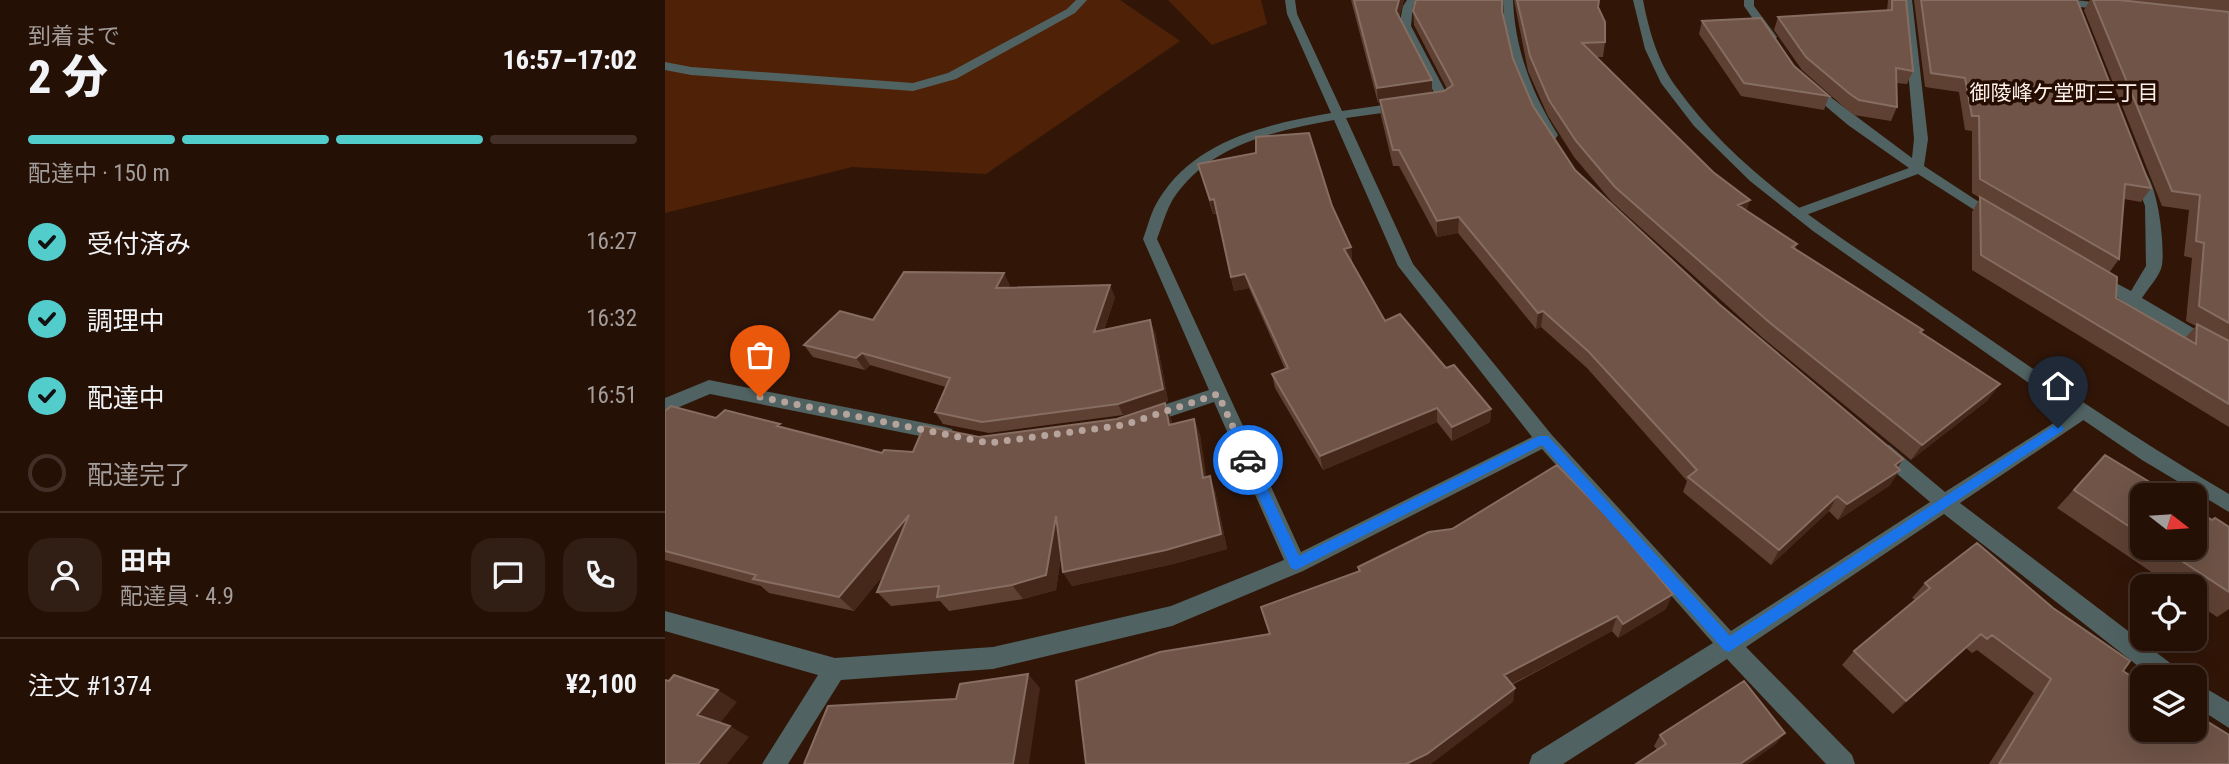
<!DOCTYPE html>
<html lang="ja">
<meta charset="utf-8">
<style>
body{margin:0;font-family:"Roboto Condensed","Noto Sans JP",sans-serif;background:#311e14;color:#f1f3f6;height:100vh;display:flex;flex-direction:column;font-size:26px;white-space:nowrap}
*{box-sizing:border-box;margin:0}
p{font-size:23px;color:#a39d9b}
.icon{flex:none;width:38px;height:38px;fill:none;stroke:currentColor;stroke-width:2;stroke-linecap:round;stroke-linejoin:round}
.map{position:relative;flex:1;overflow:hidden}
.panel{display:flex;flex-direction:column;background:#251006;width:665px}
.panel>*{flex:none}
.needle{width:46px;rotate:107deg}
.buttons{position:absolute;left:1465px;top:483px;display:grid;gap:14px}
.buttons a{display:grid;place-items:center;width:77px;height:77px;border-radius:14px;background:#251006;box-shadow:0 7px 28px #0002,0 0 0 2px #423028;font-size:35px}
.pin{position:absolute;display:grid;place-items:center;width:60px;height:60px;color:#fff;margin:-72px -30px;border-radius:50% 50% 50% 0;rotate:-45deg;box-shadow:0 0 7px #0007}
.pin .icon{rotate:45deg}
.courier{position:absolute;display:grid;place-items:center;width:70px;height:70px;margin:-35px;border:5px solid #1a73e8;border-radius:50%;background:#fff;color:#222;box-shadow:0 2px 9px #0007}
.overview em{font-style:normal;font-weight:800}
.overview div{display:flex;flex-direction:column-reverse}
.overview{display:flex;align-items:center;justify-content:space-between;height:119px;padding:0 28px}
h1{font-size:46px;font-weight:800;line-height:52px}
.bar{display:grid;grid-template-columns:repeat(4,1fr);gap:10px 7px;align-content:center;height:84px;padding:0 28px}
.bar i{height:9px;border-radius:5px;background:#423028}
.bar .selected{background:#52cdcc}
.bar p{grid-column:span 4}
.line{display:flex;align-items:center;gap:18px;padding:0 28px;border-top:2px solid #423028}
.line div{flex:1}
.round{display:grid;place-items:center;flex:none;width:74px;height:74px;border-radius:21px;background:#311e14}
ol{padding:0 28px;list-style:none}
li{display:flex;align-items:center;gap:21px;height:77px}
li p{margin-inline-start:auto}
li .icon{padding:7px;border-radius:50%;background:#52cdcc;color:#111;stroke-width:4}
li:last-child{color:#a39d9b}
li i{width:38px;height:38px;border:4px solid #423028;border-radius:50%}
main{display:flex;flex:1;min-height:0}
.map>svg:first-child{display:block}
</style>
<main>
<section class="panel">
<div class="overview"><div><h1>2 分</h1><p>到着まで</p></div><em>16:57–17:02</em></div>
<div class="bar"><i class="selected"></i><i class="selected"></i><i class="selected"></i><i></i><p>配達中 · 150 m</p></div>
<ol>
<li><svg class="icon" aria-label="check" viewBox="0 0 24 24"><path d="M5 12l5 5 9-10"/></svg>受付済み<p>16:27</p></li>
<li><svg class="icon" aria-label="check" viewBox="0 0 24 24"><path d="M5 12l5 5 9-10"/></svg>調理中<p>16:32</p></li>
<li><svg class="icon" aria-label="check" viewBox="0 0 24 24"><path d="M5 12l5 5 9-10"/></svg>配達中<p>16:51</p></li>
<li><i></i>配達完了</li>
</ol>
<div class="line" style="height:126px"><a class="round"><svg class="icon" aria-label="person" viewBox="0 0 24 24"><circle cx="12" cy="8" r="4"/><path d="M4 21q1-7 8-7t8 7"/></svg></a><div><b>田中</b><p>配達員 · 4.9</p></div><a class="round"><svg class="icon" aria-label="chat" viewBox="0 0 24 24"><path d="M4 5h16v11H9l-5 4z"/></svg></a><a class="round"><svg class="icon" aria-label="phone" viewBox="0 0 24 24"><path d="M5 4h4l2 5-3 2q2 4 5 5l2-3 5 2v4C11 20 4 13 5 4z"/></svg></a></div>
<div class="line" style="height:91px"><div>注文 #1374</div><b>¥2,100</b></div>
</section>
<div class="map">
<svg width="1564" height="764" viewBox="0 0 1564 764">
<rect width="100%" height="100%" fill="#311608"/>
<path fill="#4f2207" d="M0 0H455L515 41 321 174 187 167 0 213Z
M503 0H596L602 24 547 45Z"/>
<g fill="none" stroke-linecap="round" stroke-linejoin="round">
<path fill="#506362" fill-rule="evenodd" d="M411 0H422L410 13 291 79 248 91 26 75 0 70V62L26 67 248 83 283 73 402 9Z
M620 0H630L632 14 677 111 739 102 745 106 739 110 681 118 748 264 886 434 1066 631 1265 502 1210 455 1208 450 1210 445H1224L1280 492 1417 405 1423 407 1426 412 1423 417 1295 503 1513 669 1516 677H1487L1279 514 1081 647 1187 755 1190 764H1161L1062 659 898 764H864L867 755 1048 643 877 449 638 571 507 626 328 669 176 680 123 764H97L153 675 0 631V611L170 658 328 647 506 606 619 560 549 402 480 425 474 423 471 418 474 413 544 390 478 239C483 226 486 211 494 199 530 140 602 124 666 113L622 14ZM669 120 733 266 867 437 636 552 492 239C497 226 501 211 508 199 544 145 609 131 669 120Z
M742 0H752L748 6 746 26 785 100 783 103 767 106 761 102 772 98 734 26 738 6Z
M838 0H848C850 50 867 93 893 135L891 138H881C854 96 839 50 838 0Z
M1079 0H1089V6L1112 37 1110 39H1102L1079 6Z
M1237 0H1247L1263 139 1259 166 1337 217 1335 220H1325L1253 174 1138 216H1128V210L1244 168 1183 125 1138 87 1148 84 1247 158 1249 139Z
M1410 0 1445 4 1450 7 1445 10 1415 7 1419 19 1414 22 1409 19 1403 3Z
M1474 168C1493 174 1500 247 1497 265 1495 276 1483 288 1477 298L1564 349V363L1462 304 1424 278 1432 273 1466 291 1481 266 1480 206 1467 172Z
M44 380 280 427 287 429 289 434 287 439 280 441 45 394 0 413V398Z
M1530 682 1564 702V728L1530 706Z"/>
<path fill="#506362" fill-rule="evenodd" d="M968 0H978C984 31 993 63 1012 88 1075 176 1171 234 1259 294 1359 363 1459 432 1564 494V512L1477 460 1361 381 1148 231 1085 181 1029 126 996 83 980 49Z"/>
</g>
<path fill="#5e4133" d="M686 0H739L734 17 767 93 779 91 782 89 749 25 748 11H837L848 59 868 106 910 170 1054 304 1238 459 1233 468 1225 485 1173 520 1164 511 1106 565 1018 492 1022 481 922 368 876 327 871 329 793 233 772 237 734 166H728L716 116 715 103H713Z
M849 0H934L933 7 940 42 938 57H931L1081 211 1132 244 1130 250 1256 333 1323 400 1246 460 1098 338 947 202 909 157 883 116 863 71Z
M1223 0H1241L1248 71 1242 84 1231 83 1232 107 1226 121 1189 115 1180 108 1137 70 1109 30 1113 17 1222 11Z
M1249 0H1412L1486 188 1476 202 1459 199 1454 259 1444 273 1451 298 1520 338 1531 326 1521 321 1527 258 1519 256 1524 210 1497 206 1419 10 1425 0H1564V427L1307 270V212L1315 198 1307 193V131L1300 130 1294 92 1260 87Z
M1037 21 1129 66 1164 96 1159 110 1076 96 1034 34Z
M533 164 667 206 686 247 687 261 686 262 720 321 781 368 826 409 825 422 787 441 772 422 658 470 610 388 607 374 620 369 584 288 569 291 552 214H548Z
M345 285 343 288 450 297 439 330 490 332 503 401 458 415 324 433 278 424 270 412 281 387 205 365 200 370 148 357 139 345 208 320Z
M0 411 119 428 217 453 248 452 314 437 506 419 507 424 529 419 535 435 541 477 550 491 562 549 508 564 407 586 398 572 396 556 391 590 358 599 284 611 275 601 226 606 212 592 219 574 189 611 104 593 96 586 0 560Z
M1440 455 1477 495V548H1530L1547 520 1564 527V609L1552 617 1530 602V586H1507L1392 508Z
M693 567 1001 609 953 638 947 631 847 685 848 702 605 634 694 572Z
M1260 583 1458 671 1564 764H1324L1369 693 1312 650 1307 653 1301 648 1228 714 1177 665 1189 651 1250 600 1247 598Z
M995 735 1111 744 992 750 989 746Z"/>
<path fill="#452819" d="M734 0H739L731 25V11Z
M767 80V95L713 103 712 88Z
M549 199 552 213 548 214 545 200Z
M1085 200 1080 216 1073 205Z
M794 217 793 233 772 237V221Z
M686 247 687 261 681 263 679 249Z
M339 273 345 285 337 300 331 288Z
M580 274 584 288 569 291 566 277Z
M445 285 450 297 434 344 429 332Z
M878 311 876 327 871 329 873 313Z
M485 320 490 332 503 401 458 415 453 404Z
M197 353 205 365 200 370 191 358Z
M1335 384 1323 400 1246 460 1257 445Z
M500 403 506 419 510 441 504 425Z
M772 408V422L658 470 655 456Z
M826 409 825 422 787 441V427Z
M529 419 535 435 544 493 538 478Z
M1238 459 1228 474 1235 470 1225 485 1173 520 1182 504Z
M545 476 550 491 562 549 508 564 407 586 398 572Z
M1172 496 1164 511 1106 565 1114 550Z
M244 515 256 530 189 611 174 597Z
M391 516 400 531 391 590 358 599 347 585Z
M1008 594 1001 609 953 638 958 624Z
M952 616 947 631 837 689 839 675Z
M1316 634 1301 648 1228 714 1241 701Z
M363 674 375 688 364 764H348Z
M850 688 848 702 766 764H741Z
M53 690 72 702 52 727 32 715Z
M65 726 84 737 62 764H33Z
M1120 733 1111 744 1083 764H1075Z"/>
<path fill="#6f5447" stroke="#856d61" stroke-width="2" d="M689 0H734L731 11 767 80 712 88Z
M751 0H837V11L848 59 868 106 910 170 1054 304 1238 459 1230 465 1235 470 1182 504 1172 496 1114 550 1023 477 1032 470 924 352 878 311 873 313 794 217 772 221 734 150H728L715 100 779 91 788 85 748 11Z
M852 0H934L933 7 940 22V42L917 43 1048 172 1085 200 1073 205 1132 244 1127 247 1258 330 1255 332 1335 384 1257 445 1104 322 950 187 911 141 884 100 865 56Z
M1227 0H1241L1248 71 1231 68 1232 107 1194 100 1185 94 1141 57 1113 17 1227 10Z
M1256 0H1412L1486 188 1460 184 1454 259 1315 179 1314 116H1307L1300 78 1266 73Z
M1428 0H1454L1564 12V323L1534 306 1539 243 1531 241 1535 195 1507 191Z
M1096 18 1129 66 1164 96 1079 83 1037 21Z
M644 133 667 206 686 247 679 249 720 321 735 314 781 368 789 365 826 409 787 427 772 408 655 456 607 374 623 368 580 274 566 277 549 199 545 200 533 164 591 153V137Z
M1315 197 1452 277 1451 298 1531 344 1532 324 1564 341V404L1316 255Z
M239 272 339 273 331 288 445 285 429 332 485 320 498 389 453 404 317 422 270 412 285 378 197 353 191 358 139 345 175 311 208 320Z
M500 403 504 425 529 419 538 478 545 476 556 534 501 550 398 572 391 516 381 575 347 585 272 597 274 586 212 592 244 515 174 597 88 579 91 575 0 551V411L6 406 51 418 60 410 115 424 112 426 217 453 219 450 248 452 259 426 314 437 452 419Z
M1440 455 1506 495H1477V535L1409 490Z
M892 465 946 520 1008 594 958 624 952 616 839 675 850 688 762 754 741 764H421L411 681 495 652 605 634 596 607 695 571 693 567 764 532 787 529Z
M1530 509 1547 520 1550 518 1564 527V592L1497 548H1530Z
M1312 543 1388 608 1465 661 1458 671 1477 683V730H1530V714L1564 735V764H1334L1386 679 1327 635 1322 639 1316 634 1241 701 1189 651 1265 588 1260 583Z
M363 674 348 764H139L163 706 291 699 295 684Z
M9 675 53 690 32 715 65 726 33 764H0V680L4 681Z
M1079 681 1120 733 1075 764H971L1001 744 995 735Z"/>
<path fill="#1a73e8" d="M1393 423 1399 428 1397 431 1064 652 1059 650 877 445 631 570 626 568 577 460 579 456H587L634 556 874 436H883L1065 636Z"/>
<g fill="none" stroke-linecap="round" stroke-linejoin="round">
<path stroke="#b6a49c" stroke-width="7" stroke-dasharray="0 12.6" d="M95 397 324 443 459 425 553 394 583 460"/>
</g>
<g text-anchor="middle" stroke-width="7" stroke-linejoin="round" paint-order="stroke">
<g font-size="21" fill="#fdf1ec" stroke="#260d02">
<text x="1399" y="100">御陵峰ケ堂町三丁目</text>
</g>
</g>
</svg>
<div class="buttons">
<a><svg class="needle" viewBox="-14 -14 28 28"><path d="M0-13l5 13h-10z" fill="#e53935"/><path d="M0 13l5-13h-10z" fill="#a39d9b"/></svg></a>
<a><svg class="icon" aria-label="locate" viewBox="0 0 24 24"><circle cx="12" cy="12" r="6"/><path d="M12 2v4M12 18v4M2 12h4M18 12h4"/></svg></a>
<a><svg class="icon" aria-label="layers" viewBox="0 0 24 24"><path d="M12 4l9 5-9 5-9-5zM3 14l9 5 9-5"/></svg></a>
</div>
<div class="pin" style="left:95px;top:397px;background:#ea580c"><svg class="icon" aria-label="bag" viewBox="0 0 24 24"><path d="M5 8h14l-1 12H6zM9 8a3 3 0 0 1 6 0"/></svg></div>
<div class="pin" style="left:1393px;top:428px;background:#1f2937"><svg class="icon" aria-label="home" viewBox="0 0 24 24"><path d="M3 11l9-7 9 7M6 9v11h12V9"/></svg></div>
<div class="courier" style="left:583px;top:460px"><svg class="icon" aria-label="car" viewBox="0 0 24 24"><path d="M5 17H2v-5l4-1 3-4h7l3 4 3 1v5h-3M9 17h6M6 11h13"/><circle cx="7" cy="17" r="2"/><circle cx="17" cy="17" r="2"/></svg></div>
</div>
</main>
